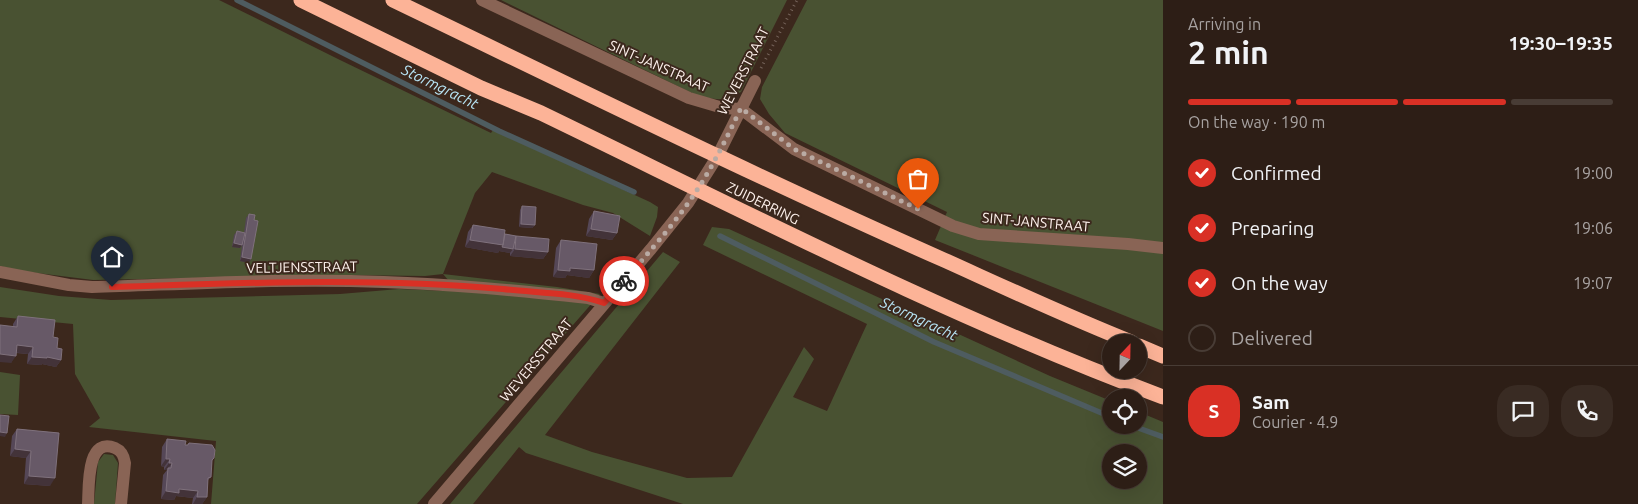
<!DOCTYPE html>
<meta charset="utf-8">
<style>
body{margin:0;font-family:Ubuntu,sans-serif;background:#392b23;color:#f1f3f6;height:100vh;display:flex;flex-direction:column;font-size:19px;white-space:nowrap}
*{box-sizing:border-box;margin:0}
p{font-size:16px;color:#a7a2a1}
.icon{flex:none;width:28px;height:28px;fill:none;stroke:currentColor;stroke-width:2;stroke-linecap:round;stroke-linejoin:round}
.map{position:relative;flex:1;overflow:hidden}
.panel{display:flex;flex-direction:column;background:#2d1e16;width:475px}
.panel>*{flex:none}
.needle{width:32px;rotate:22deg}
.fabs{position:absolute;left:1102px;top:334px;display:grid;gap:10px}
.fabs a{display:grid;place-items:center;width:45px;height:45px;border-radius:50%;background:#2d1e16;box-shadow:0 5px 20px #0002,0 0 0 1px #483c35;font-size:25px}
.pin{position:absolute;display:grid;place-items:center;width:42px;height:42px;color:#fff;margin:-51px -21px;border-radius:50% 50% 50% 0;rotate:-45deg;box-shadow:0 0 5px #0007}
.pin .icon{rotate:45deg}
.courier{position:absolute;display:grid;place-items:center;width:50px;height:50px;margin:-25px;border:4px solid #d93025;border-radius:50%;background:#fff;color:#222;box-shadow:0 1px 6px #0007}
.summary em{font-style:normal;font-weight:700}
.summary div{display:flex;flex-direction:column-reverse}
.summary{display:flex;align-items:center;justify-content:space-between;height:85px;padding:0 25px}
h1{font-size:32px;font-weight:700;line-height:38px}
.bar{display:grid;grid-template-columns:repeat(4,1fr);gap:8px 5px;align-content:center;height:60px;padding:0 25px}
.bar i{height:6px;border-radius:4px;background:#483c35}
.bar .on{background:#d93025}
.bar p{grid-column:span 4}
.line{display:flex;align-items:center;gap:12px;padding:0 25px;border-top:1px solid #483c35}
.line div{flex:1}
.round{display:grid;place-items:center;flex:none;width:52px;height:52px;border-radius:20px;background:#392b23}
ol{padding:0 25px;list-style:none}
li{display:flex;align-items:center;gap:15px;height:55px}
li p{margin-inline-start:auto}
li .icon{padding:5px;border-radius:50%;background:#d93025;color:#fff;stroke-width:4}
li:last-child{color:#a7a2a1}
li i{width:28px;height:28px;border:2px solid #483c35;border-radius:50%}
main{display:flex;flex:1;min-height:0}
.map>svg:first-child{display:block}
</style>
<main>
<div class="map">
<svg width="1163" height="504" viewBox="0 0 1163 504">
<rect width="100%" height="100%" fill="#3c281d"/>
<path fill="#495232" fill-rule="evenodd" d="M0 0H219L340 60 491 133 493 130 650 202 658 207 657 217 650 236 613 213 583 205 492 172 475 193 443 274 557 287 600 294 417 504H211L216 441 89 427 100 418 75 374 73 324 0 317V287L59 296 111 300 340 294 399 289 447 291 449 281 443 274 425 276 345 275 93 280 21 271 0 266Z
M501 0H787L741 92C723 102 716 100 696 95Z
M807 0H1163V331L935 240 947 212 785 133 769 114 760 99 762 87Z
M712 227 729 229 1050 376 1111 401V425H1139V412L1163 422V504H683L526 453 519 447 473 504H450L663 252 680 262 545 435 592 452 687 478 732 477 804 347 814 359 793 397 827 411 867 324 703 245ZM1111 452H1139V480H1111Z
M0 372 20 375 18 415 0 414Z
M104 454 113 455 118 463 115 504H94L98 462Z"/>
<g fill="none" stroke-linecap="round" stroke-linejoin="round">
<path stroke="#4e5c60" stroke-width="5.5" d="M237 0 499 131 634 192
M720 236 934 342 1111 417
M1130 425 1163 437"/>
<path stroke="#77655c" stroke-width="3" stroke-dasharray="1 4" stroke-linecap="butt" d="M761 68 797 0"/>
<path stroke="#896455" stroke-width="12" d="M482 0 689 98 723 108 741 109 794 149 953 226 979 234 1128 244 1163 248
M0 272 69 285 92 287C189 284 287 278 384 282 452 284 520 291 588 298L604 303
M88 504C89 488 86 436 115 448 122 451 124 456 125 463L121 504
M434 504 651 249 688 203 717 157 755 81"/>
<path stroke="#fcb397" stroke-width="15" d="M301 0 481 88 541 113C746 212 949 317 1163 397
M393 0C576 88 758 178 944 260 1006 288 1068 317 1131 342
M1139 346 1163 356"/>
</g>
<path fill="#554757" d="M522 206 535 225 532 228 519 227 520 210Z
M594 211 617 233 612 240 586 236 589 219Z
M249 214 251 259 249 263 240 261 242 245 240 248 232 247 234 235 237 231 244 233 246 218Z
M473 225 505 234 516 236 548 252 543 259 510 256V253L499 251 498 253 465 247 468 232Z
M561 240 594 270 589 278 567 275 565 278 553 277 556 248Z
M18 316 53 337 61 360 56 367 42 364 41 365 27 364 28 354 16 353 11 363 13 324Z
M17 429 59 433 50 486 24 484 26 458 10 456 12 436Z
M167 439 185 445H187L189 443 214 458 212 461 211 477 208 480 207 497 202 504H192L193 498 176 496 174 500 161 499 163 475 167 470H164V467L161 466 162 447Z"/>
<path fill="#433339" d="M521 224 535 225 532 228 519 227Z
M591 229 617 233 612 240 586 236Z
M470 240 503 245 513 249 510 253 499 251 498 253 465 247Z
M234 243 242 245 240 248 232 247Z
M515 249 548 252 543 259 510 256Z
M242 257 251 259 249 263 240 261Z
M570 268 594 270 589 278 567 275 565 278 553 277 558 270Z
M17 345 33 347 28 354 12 352Z
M0 354 16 356 11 363 0 362Z
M32 357H47L61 360 56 367 42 364 41 365 27 364Z
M0 432 7 433 5 437 0 436Z
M15 449 31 451 26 458 10 456Z
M166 459H170L164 467 161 466Z
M169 463H172L167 470H164Z
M29 476 55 478 50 486 24 484Z
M179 489 198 491 193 498 176 496 174 500 161 499 166 491Z
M197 497H207L202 504H193Z"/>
<path fill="#675967" stroke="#7f717c" d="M522 206 536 207 535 225 521 224Z
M594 211 620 216 617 233 591 229Z
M249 214 255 215 254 220 258 221 251 259 242 257Z
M473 225 505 230 503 245 470 240Z
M237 231 245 233 242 245 234 243Z
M505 234 516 236 513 249 502 247 503 245Z
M516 236 549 239 548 252 515 249Z
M561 240 597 244 594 270 570 268V271L558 270Z
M18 316 55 320 53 337 58 338 57 348 62 349 61 360 47 357V358L32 357 33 347 17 345 16 356 0 354V325L17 327Z
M0 415 9 416 7 433 0 432Z
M17 429 59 433 55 478 29 476 31 451 15 449Z
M167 439 186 441 185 445H188L189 443 212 445 215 450 214 458 212 460 211 477 208 478 207 497H197L198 491 179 489V493L166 491 168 468H171L172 463H169L170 459H166Z"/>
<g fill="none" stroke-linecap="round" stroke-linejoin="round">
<path stroke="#baaba4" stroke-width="5" stroke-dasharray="0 9" d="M624 281C650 251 677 221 699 187 715 162 728 135 741 108L794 149 918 209"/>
<path stroke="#d93025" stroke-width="6" d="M112 287C243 283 373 277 503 289 536 293 572 292 604 303L624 281"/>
</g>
<g text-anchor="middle" stroke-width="4" stroke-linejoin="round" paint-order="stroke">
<g font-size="14" fill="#fef2ed" stroke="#3c281d">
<text transform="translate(659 66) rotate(24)" y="5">SINT-JANSTRAAT</text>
<text transform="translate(743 71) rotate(-63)" y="5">WEVERSTRAAT</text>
<text transform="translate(763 203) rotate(26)" y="5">ZUIDERRING</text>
<text transform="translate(1036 222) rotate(5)" y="5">SINT-JANSTRAAT</text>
<text transform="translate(302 267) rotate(-1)" y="5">VELTJENSSTRAAT</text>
<text transform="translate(536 360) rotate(-50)" y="5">WEVERSSTRAAT</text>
</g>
<g font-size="15" font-style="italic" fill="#b8e6f7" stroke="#3c281d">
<text transform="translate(440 87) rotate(26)" y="5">Stormgracht</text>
<text transform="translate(919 319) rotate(25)" y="5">Stormgracht</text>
</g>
</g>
</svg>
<div class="fabs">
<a><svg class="needle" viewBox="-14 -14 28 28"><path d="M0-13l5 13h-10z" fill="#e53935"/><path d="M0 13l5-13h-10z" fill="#a7a2a1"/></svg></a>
<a><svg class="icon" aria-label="locate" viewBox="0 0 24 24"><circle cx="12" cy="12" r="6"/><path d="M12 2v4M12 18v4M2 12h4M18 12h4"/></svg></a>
<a><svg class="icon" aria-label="layers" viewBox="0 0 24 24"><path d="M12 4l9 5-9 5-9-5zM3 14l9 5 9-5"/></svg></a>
</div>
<div class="pin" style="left:918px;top:209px;background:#ea580c"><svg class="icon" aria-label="bag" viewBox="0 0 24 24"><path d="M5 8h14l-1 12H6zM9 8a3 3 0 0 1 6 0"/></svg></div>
<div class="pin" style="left:112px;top:287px;background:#1f2937"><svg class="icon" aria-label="home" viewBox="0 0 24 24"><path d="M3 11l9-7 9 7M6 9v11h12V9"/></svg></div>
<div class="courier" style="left:624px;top:281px"><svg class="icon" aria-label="bike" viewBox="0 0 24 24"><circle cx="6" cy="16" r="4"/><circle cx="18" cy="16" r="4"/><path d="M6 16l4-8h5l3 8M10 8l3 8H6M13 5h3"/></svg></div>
</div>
<section class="panel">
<div class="summary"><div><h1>2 min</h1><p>Arriving in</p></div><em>19:30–19:35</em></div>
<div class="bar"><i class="on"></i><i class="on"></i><i class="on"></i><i></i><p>On the way · 190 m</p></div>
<ol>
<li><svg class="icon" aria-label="check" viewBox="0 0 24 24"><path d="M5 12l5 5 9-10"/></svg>Confirmed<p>19:00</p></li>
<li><svg class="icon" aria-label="check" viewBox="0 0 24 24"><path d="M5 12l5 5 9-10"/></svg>Preparing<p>19:06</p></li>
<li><svg class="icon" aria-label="check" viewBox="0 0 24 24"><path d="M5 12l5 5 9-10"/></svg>On the way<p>19:07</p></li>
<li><i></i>Delivered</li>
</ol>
<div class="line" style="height:90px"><b class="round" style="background:#d93025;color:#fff">S</b><div><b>Sam</b><p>Courier · 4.9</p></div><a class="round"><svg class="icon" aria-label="chat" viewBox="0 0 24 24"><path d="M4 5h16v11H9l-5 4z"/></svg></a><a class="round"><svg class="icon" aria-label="phone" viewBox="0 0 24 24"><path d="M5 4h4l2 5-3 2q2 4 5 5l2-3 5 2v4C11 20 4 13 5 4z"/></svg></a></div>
</section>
</main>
